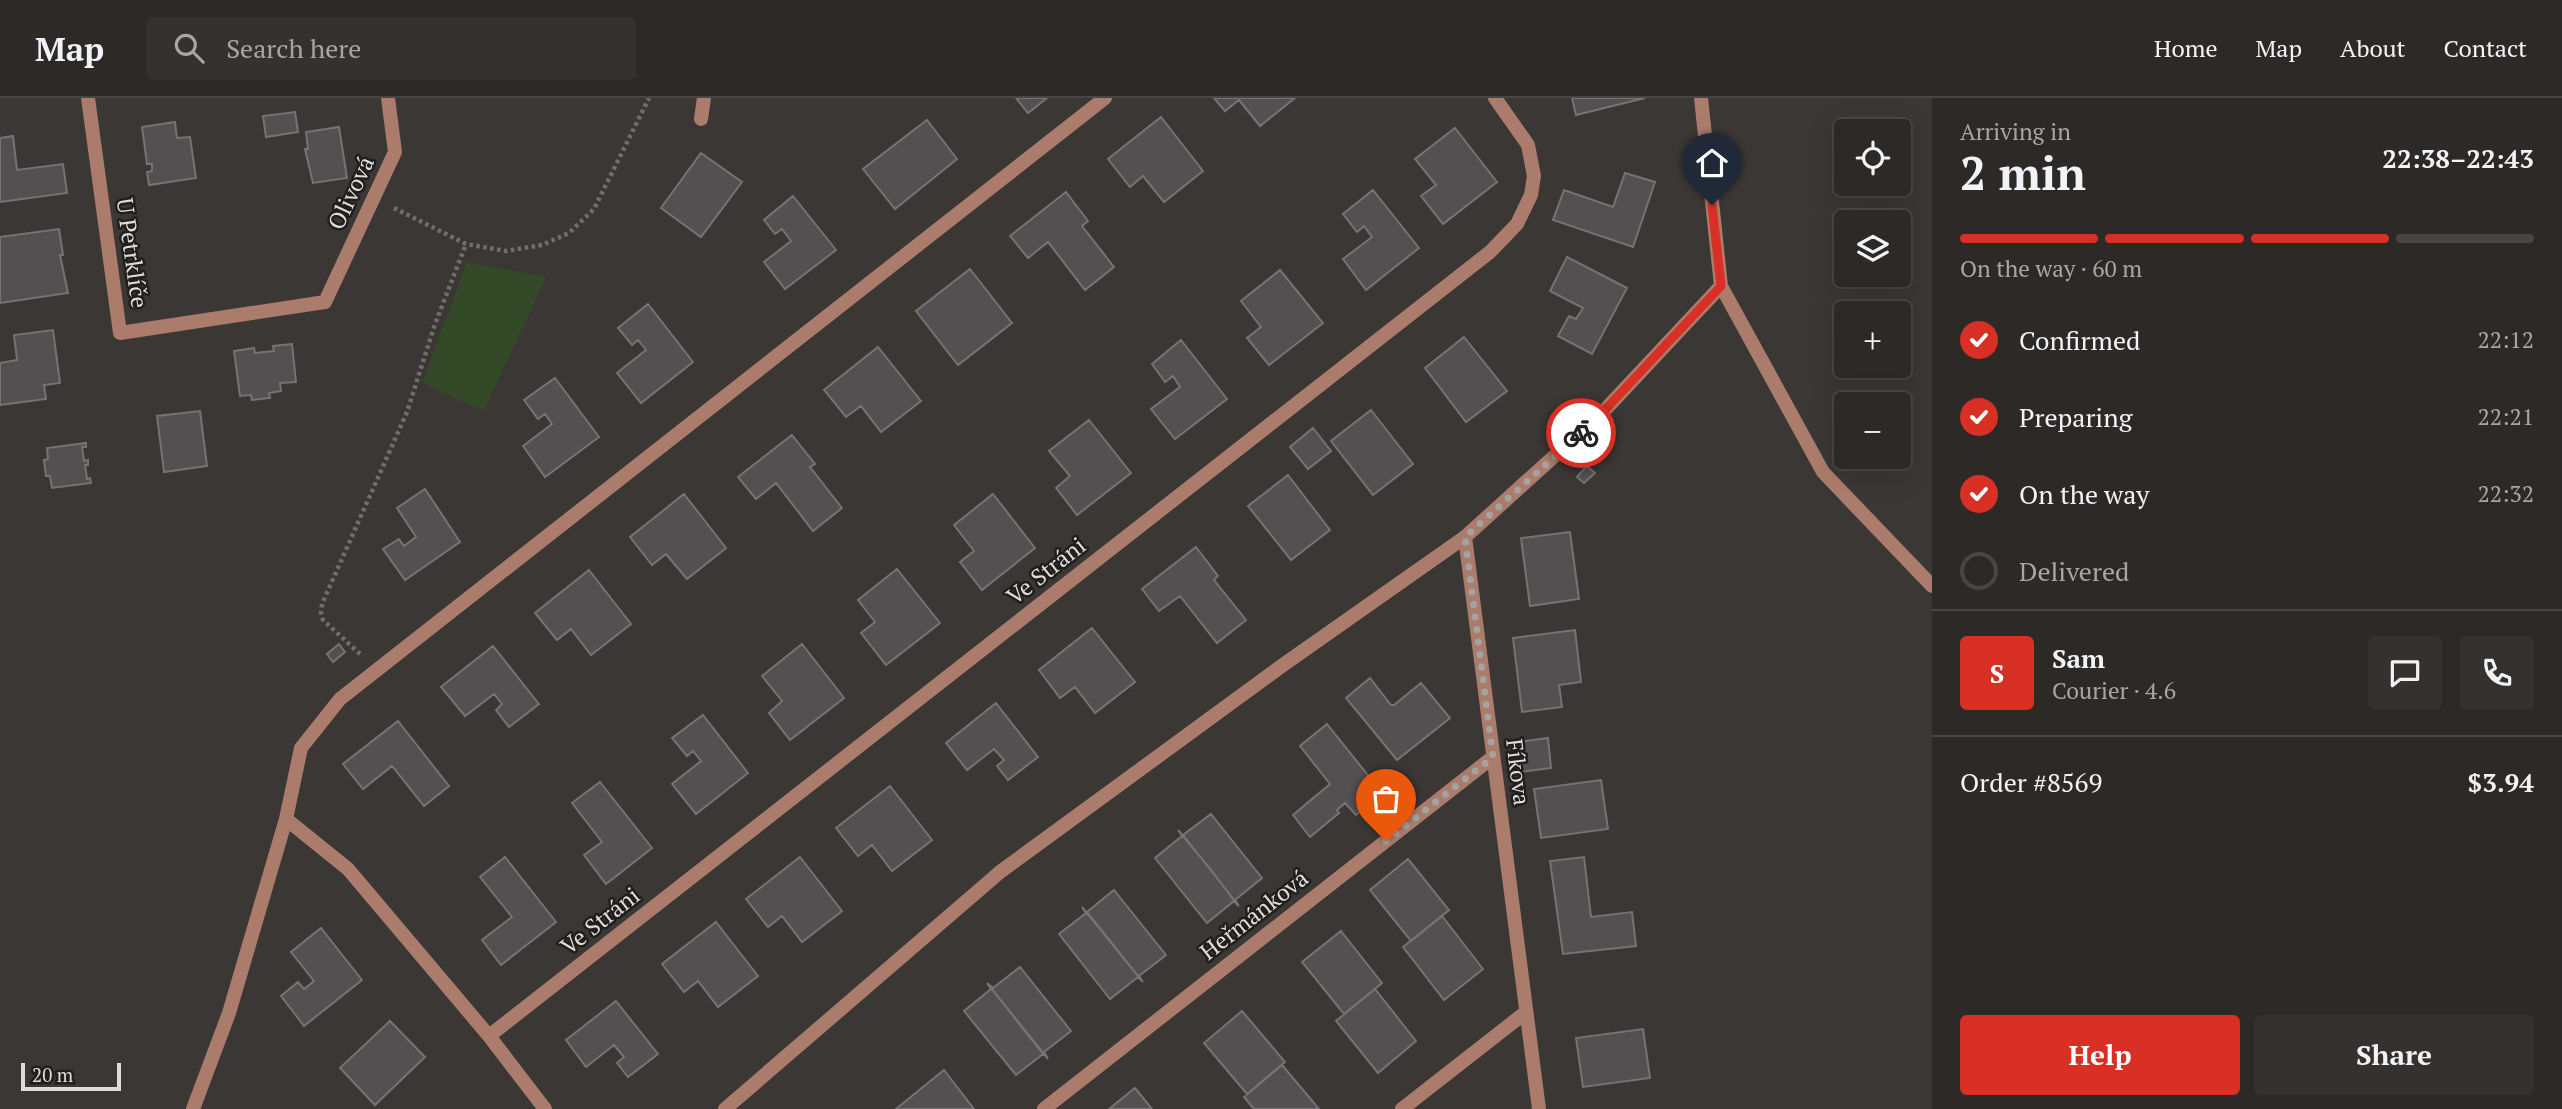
<!DOCTYPE html>
<meta charset="utf-8">
<style>
body{margin:0;font-family:"PT Serif",serif;background:#34312f;color:#f1f3f6;height:100vh;display:flex;flex-direction:column;font-size:26px;white-space:nowrap}
*{box-sizing:border-box;margin:0}
p{font-size:23px;color:#a6a6a7}
.icon{flex:none;width:38px;height:38px;fill:none;stroke:currentColor;stroke-width:2;stroke-linecap:round;stroke-linejoin:round}
.map{position:relative;flex:1;overflow:hidden}
.sheet{display:flex;flex-direction:column;background:#2c2927;width:630px}
.sheet>*{flex:none}
.controls{position:absolute;left:1834px;top:21px;display:grid;gap:14px}
.controls a{display:grid;place-items:center;width:77px;height:77px;border-radius:7px;background:#2c2927;box-shadow:0 7px 28px #0002,0 0 0 2px #484544;font-size:35px}
.scale{position:absolute;left:21px;bottom:18px;width:100px;box-sizing:border-box;padding-left:7px;border:4px solid #dfdddc;border-top:0;font-size:19px;line-height:24px;white-space:nowrap;color:#dfdddc;-webkit-text-stroke:5px #201f1d;paint-order:stroke}
.pin{position:absolute;display:grid;place-items:center;width:60px;height:60px;color:#fff;margin:-72px -30px;border-radius:50% 50% 50% 0;rotate:-45deg;box-shadow:0 0 7px #0007}
.pin .icon{rotate:45deg}
.courier{position:absolute;display:grid;place-items:center;width:70px;height:70px;margin:-35px;border:5px solid #d93025;border-radius:50%;background:#fff;color:#222;box-shadow:0 2px 9px #0007}
.headline em{font-style:normal;font-weight:700}
.headline div{display:flex;flex-direction:column-reverse}
.headline{display:flex;align-items:center;justify-content:space-between;height:119px;padding:0 28px}
h1{font-size:46px;font-weight:700;line-height:52px}
.bar{display:grid;grid-template-columns:repeat(4,1fr);gap:10px 7px;align-content:center;height:84px;padding:0 28px}
.bar i{height:9px;border-radius:5px;background:#484544}
.bar .on{background:#d93025}
.bar p{grid-column:span 4}
.line{display:flex;align-items:center;gap:18px;padding:0 28px;border-top:2px solid #484544}
.line div{flex:1}
.round{display:grid;place-items:center;flex:none;width:74px;height:74px;border-radius:7px;background:#34312f}
ol{padding:0 28px;list-style:none}
li{display:flex;align-items:center;gap:21px;height:77px}
li p{margin-inline-start:auto}
li .icon{padding:7px;border-radius:50%;background:#d93025;color:#fff;stroke-width:4}
li:last-child{color:#a6a6a7}
li i{width:38px;height:38px;border:4px solid #484544;border-radius:50%}
.primary-button{display:flex;gap:14px;margin-top:auto;padding:14px 28px}
.primary-button a{flex:1;height:80px;border-radius:7px;background:#d93025;color:#fff;font-size:28px;font-weight:700;line-height:80px;text-align:center}
.primary-button a+a{background:#34312f;color:#f1f3f6}
header{display:flex;align-items:center;gap:42px;box-sizing:border-box;height:98px;padding:0 35px;background:#2c2927;border-bottom:2px solid #484544}
header strong{font-size:33px}
nav{display:flex;gap:38px;margin-inline-start:auto;font-size:24px}
.search{width:490px;height:63px;background:#34312f;display:flex;align-items:center;gap:18px;box-sizing:border-box;padding:0 24px;border-radius:7px;color:#a6a6a7;font-size:26px}
main{display:flex;flex:1;min-height:0}
.map>svg:first-child{display:block}
</style>
<header>
<strong>Map</strong>
<div class="search"><svg class="icon" aria-label="search" viewBox="0 0 24 24"><circle cx="10" cy="10" r="6"/><path d="M15 15l6 6"/></svg>Search here</div>
<nav><a>Home</a><a>Map</a><a>About</a><a>Contact</a></nav>
</header>
<main>
<div class="map">
<svg width="1932" height="1011" viewBox="0 0 1932 1011">
<rect width="100%" height="100%" fill="#3a3734"/>
<path fill="#344927" d="M467 164 546 179 484 313 422 285Z"/>
<path fill="#544f50" stroke="#777274" stroke-width="2" d="M1016 0H1047L1028 15Z
M1214 0H1295L1260 28 1239 2 1225 13Z
M1572 0H1645L1576 17Z
M295 14 298 34 266 39 263 18Z
M1161 19 1203 73 1164 104 1143 78 1130 89 1108 61Z
M927 22 957 61 895 111 863 71Z
M175 24 177 40 190 39 196 80 149 87 147 74 152 73V66H147L142 29Z
M339 29 347 80 313 85 305 51H308L306 34Z
M1455 30 1497 84 1443 126 1421 98 1436 87 1415 61Z
M13 38 17 72 63 66 67 95 0 104V40Z
M701 55 742 84 701 139 661 110Z
M1625 75 1655 84 1633 149 1553 122 1564 92 1613 109Z
M1373 92 1419 150 1366 192 1343 161 1372 139 1364 128 1357 134 1343 116Z
M1066 94 1088 123 1082 128 1114 169 1085 192 1048 144 1028 160 1010 138Z
M793 98 836 152 785 191 764 164 791 143 782 131 775 136 764 122Z
M59 131 63 157H60L68 195 0 205V139Z
M1567 159 1627 190 1592 256 1558 238 1569 218 1576 221 1583 210 1550 193Z
M970 171 1012 225 958 267 916 213Z
M1280 172 1323 225 1269 267 1247 240 1261 229 1241 203Z
M648 206 693 264 641 305 617 275 646 252 638 242 632 247 618 230Z
M53 232 60 285 44 287 46 301 0 307V265L17 262 14 237Z
M1464 239 1507 293 1466 324 1425 270Z
M1181 242 1227 301 1175 341 1151 311 1180 289 1173 278 1165 284 1152 266Z
M292 246 296 284 280 285 281 293 269 295 270 300 252 302 251 297 240 298 234 253 254 250 255 255 274 253 273 248Z
M878 249 921 303 881 334 861 308 846 319 824 292Z
M555 280 599 339 545 379 523 348 552 326 545 316 538 321 524 302Z
M1371 312 1413 366 1373 397 1331 343Z
M200 313 207 368 164 374 157 318Z
M1089 322 1131 375 1077 417 1056 390 1070 378 1049 353Z
M1313 330 1331 353 1308 371 1290 349Z
M792 337 815 366 810 369 842 410 813 433 776 385 756 401 738 379Z
M86 345V349H82L84 363 88 362V367H85L87 381 90 380 91 385 52 390 50 378H46L44 362 48 361 47 350Z
M1587 368 1595 375 1584 385 1577 379Z
M1288 377 1330 432 1291 462 1248 408Z
M425 391 460 444 405 482 383 451 399 441 404 448 416 439 397 410Z
M684 396 726 450 687 481 666 456 652 467 630 439Z
M993 396 1035 450 982 492 960 464 974 453 954 427Z
M1570 434 1579 501 1530 508 1521 440Z
M1196 449 1218 478 1214 482 1246 522 1217 545 1180 498 1159 513 1142 491Z
M897 471 940 525 886 567 861 535 875 524 858 502Z
M589 472 631 526 591 557 571 531 557 542 535 515Z
M1092 530 1135 584 1095 615 1075 589 1060 600 1039 572Z
M1575 532 1581 584 1559 587 1562 609 1522 614 1513 540Z
M339 546 345 554 333 564 327 556Z
M802 546 844 600 790 642 769 615 782 603 762 578Z
M493 548 539 606 509 629 496 612 502 606 494 596 465 618 441 589Z
M1370 580 1391 607H1394L1421 585 1450 620 1397 662 1346 600Z
M996 605 1038 659 1008 682 997 668 1004 662 994 651 967 672 946 645Z
M703 617 748 675 696 716 672 686 701 663 693 653 687 658 672 640Z
M398 623 449 688 424 708 392 668 363 691 343 666Z
M1327 626 1383 696 1356 717 1345 705 1337 712 1339 715 1310 739 1293 717 1330 686 1300 648Z
M1548 640 1551 670 1520 674 1518 644Z
M1601 682 1608 731 1541 740 1534 691Z
M600 684 652 750 606 786 584 757 602 744 572 705Z
M890 688 932 742 892 773 872 747 858 758 836 730Z
M1211 716 1262 780 1235 802 1239 808 1183 737Z
M1178 732 1212 773 1238 808 1234 803 1207 825 1155 760 1182 738Z
M505 759 556 824 501 867 482 842 512 819 480 779Z
M800 759 842 813 802 844 782 818 768 829 746 801Z
M1584 759 1591 819 1632 814 1636 848 1563 856 1550 763Z
M1408 761 1449 812 1411 843 1370 792Z
M1114 792 1166 857 1139 878 1143 884 1087 814Z
M1082 809 1143 884 1138 879 1110 901 1059 836 1086 815Z
M1442 818 1483 871 1444 902 1403 849Z
M716 824 758 878 718 909 698 883 684 894 662 866Z
M321 830 362 882 304 928 281 898 298 884 304 891 314 883 291 854Z
M1341 833 1382 885 1344 916 1302 864Z
M1020 869 1071 933 1044 954 1048 961 987 885 993 890Z
M987 885 1043 956 1016 977 964 913 991 891Z
M1375 891 1416 943 1378 975 1336 923Z
M616 903 658 956 628 979 617 965 624 959 614 947 586 969 566 942Z
M1242 913 1285 964 1247 996 1204 945Z
M390 923 425 959 375 1007 340 970Z
M1643 931 1650 980 1583 989 1576 940Z
M1282 967 1319 1011H1254L1244 999Z
M944 972 974 1011H896Z
M1135 990 1152 1011H1109Z"/>
<g fill="none" stroke-linecap="round" stroke-linejoin="round">
<path stroke="#716e6c" stroke-width="4.5" stroke-dasharray="3.5 3.5" stroke-linecap="butt" d="M394 110 466 146 506 153 542 147 569 135 594 111 649 0
M360 556 323 522 321 514 322 506 407 314 435 226 466 146"/>
<path stroke="#ab7c6c" stroke-width="14" d="M88 0 120 235 325 204 395 54 388 0
M701 21 704 0
M1465 439 1539 1011
M286 721 348 771 489 938 545 1011
M489 938 1490 154 1517 126 1531 97 1534 78 1528 47 1495 0
M193 1011 229 915 286 721 301 650 340 601 1105 0
M1044 1011 1493 659
M1402 1011 1526 914"/>
<path stroke="#ab7c6c" stroke-width="14" d="M1701 0 1721 188 1823 374 1932 488
M725 1011 1000 774 1283 567 1465 439 1602 315 1721 188"/>
</g>
<g fill="none" stroke-linecap="round" stroke-linejoin="round">
<path stroke="#a5a3a1" stroke-width="7" stroke-dasharray="0 12.6" d="M1386 743 1493 659 1465 439 1581 335"/>
<path stroke="#d93025" stroke-width="9" d="M1581 335 1602 315 1721 188 1712 107"/>
</g>
<g text-anchor="middle" stroke-width="5" stroke-linejoin="round" paint-order="stroke">
<g font-size="23" fill="#dfdddc" stroke="#201f1d">
<text transform="translate(351 95) rotate(-65)" y="8">Olivová</text>
<text transform="translate(132 155) rotate(82)" y="8">U Petrklíče</text>
<text transform="translate(1046 473) rotate(-38)" y="8">Ve Stráni</text>
<text transform="translate(1518 674) rotate(83)" y="8">Fíkova</text>
<text transform="translate(1254 817) rotate(-38)" y="8">Heřmánková</text>
<text transform="translate(600 823) rotate(-38)" y="8">Ve Stráni</text>
</g>
</g>
</svg>
<div class="controls">
<a><svg class="icon" aria-label="locate" viewBox="0 0 24 24"><circle cx="12" cy="12" r="6"/><path d="M12 2v4M12 18v4M2 12h4M18 12h4"/></svg></a>
<a><svg class="icon" aria-label="layers" viewBox="0 0 24 24"><path d="M12 4l9 5-9 5-9-5zM3 14l9 5 9-5"/></svg></a>
<a>+</a>
<a>−</a>
</div>
<div class="scale">20 m</div>
<div class="pin" style="left:1386px;top:743px;background:#ea580c"><svg class="icon" aria-label="bag" viewBox="0 0 24 24"><path d="M5 8h14l-1 12H6zM9 8a3 3 0 0 1 6 0"/></svg></div>
<div class="pin" style="left:1712px;top:107px;background:#1f2937"><svg class="icon" aria-label="home" viewBox="0 0 24 24"><path d="M3 11l9-7 9 7M6 9v11h12V9"/></svg></div>
<div class="courier" style="left:1581px;top:335px"><svg class="icon" aria-label="bike" viewBox="0 0 24 24"><circle cx="6" cy="16" r="4"/><circle cx="18" cy="16" r="4"/><path d="M6 16l4-8h5l3 8M10 8l3 8H6M13 5h3"/></svg></div>
</div>
<section class="sheet">
<div class="headline"><div><h1>2 min</h1><p>Arriving in</p></div><em>22:38–22:43</em></div>
<div class="bar"><i class="on"></i><i class="on"></i><i class="on"></i><i></i><p>On the way · 60 m</p></div>
<ol>
<li><svg class="icon" aria-label="check" viewBox="0 0 24 24"><path d="M5 12l5 5 9-10"/></svg>Confirmed<p>22:12</p></li>
<li><svg class="icon" aria-label="check" viewBox="0 0 24 24"><path d="M5 12l5 5 9-10"/></svg>Preparing<p>22:21</p></li>
<li><svg class="icon" aria-label="check" viewBox="0 0 24 24"><path d="M5 12l5 5 9-10"/></svg>On the way<p>22:32</p></li>
<li><i></i>Delivered</li>
</ol>
<div class="line" style="height:126px"><b class="round" style="background:#d93025;color:#fff">S</b><div><b>Sam</b><p>Courier · 4.6</p></div><a class="round"><svg class="icon" aria-label="chat" viewBox="0 0 24 24"><path d="M4 5h16v11H9l-5 4z"/></svg></a><a class="round"><svg class="icon" aria-label="phone" viewBox="0 0 24 24"><path d="M5 4h4l2 5-3 2q2 4 5 5l2-3 5 2v4C11 20 4 13 5 4z"/></svg></a></div>
<div class="line" style="height:91px"><div>Order #8569</div><b>$3.94</b></div>
<div class="primary-button"><a>Help</a><a>Share</a></div>
</section>
</main>
